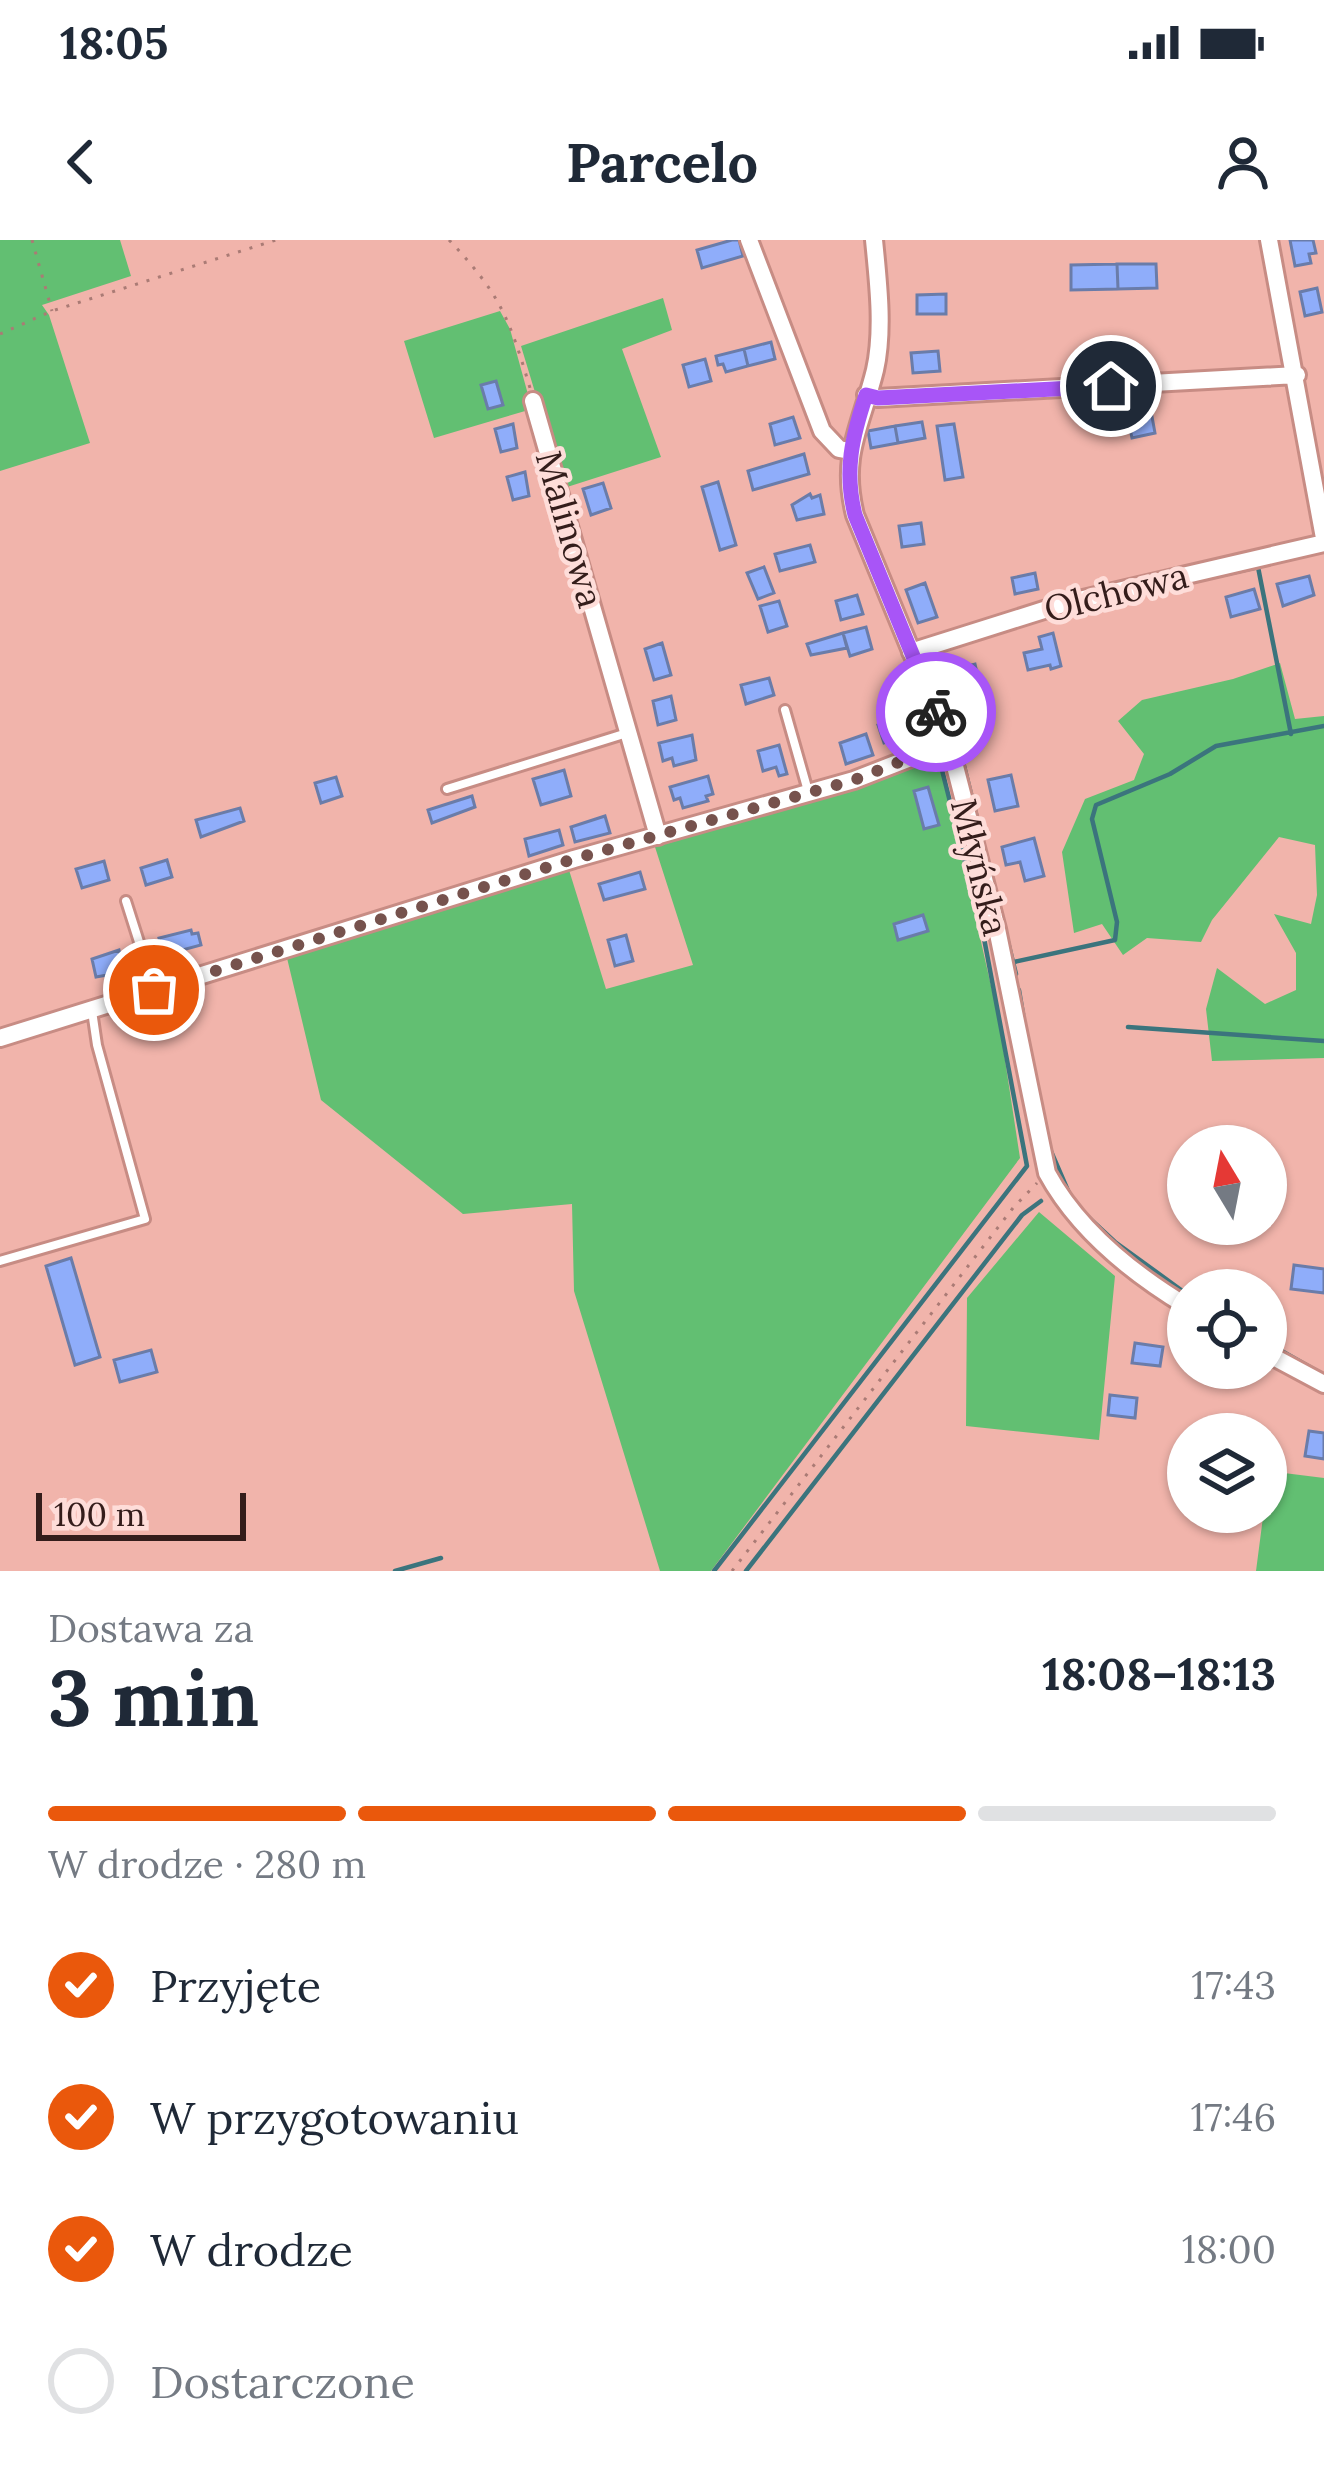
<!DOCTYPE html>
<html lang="pl">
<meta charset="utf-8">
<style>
body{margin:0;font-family:Lora,serif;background:#f6f6f7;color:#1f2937;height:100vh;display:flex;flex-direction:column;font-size:45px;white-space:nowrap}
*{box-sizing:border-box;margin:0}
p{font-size:39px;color:#747a83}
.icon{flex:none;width:66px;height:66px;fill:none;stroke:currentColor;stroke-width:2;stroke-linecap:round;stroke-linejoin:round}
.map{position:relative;height:1331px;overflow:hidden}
.drawer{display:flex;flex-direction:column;background:#fff;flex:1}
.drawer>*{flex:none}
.needle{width:78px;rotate:350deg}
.tools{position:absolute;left:1167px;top:885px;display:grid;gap:24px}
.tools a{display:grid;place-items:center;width:120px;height:120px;border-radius:50%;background:#fff;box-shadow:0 3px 9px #0004;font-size:60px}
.scale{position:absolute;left:36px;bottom:30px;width:210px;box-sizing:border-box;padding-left:12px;border:6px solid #341d1b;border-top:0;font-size:33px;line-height:42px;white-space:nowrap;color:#341d1b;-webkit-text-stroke:9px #feddd9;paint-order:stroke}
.pin{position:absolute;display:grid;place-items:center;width:102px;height:102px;color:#fff;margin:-51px;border:6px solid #fff;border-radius:50%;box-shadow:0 3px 12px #0007}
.courier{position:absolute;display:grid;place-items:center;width:120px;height:120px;margin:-60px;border:9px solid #a855f7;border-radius:50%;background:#fff;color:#222;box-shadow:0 3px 15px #0007}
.overview em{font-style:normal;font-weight:700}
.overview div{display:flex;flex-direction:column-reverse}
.overview{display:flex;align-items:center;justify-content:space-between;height:204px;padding:0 48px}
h1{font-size:78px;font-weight:700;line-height:90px}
.bar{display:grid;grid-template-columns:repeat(4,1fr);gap:18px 12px;align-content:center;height:144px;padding:0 48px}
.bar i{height:15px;border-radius:9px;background:#e0e1e3}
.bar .on{background:#ea580c}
.bar p{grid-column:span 4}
ol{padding:0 48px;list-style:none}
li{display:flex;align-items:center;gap:36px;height:132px}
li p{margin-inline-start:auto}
li .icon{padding:12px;border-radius:50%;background:#ea580c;color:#fff;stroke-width:4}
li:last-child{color:#747a83}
li i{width:66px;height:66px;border:6px solid #e0e1e3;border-radius:50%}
.status{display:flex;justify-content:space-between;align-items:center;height:84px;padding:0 60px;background:#fff;direction:ltr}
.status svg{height:33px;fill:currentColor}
header{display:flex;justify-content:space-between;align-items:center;height:156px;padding:0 48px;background:#fff;font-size:54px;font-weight:700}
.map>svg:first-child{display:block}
</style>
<div class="status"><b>18:05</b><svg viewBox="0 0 49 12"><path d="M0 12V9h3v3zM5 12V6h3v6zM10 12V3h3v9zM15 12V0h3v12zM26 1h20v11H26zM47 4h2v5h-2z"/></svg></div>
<header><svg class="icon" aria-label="back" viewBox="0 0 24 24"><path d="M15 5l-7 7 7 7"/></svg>Parcelo<svg class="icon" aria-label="person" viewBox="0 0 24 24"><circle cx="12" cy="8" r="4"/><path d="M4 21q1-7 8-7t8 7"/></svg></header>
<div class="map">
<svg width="1324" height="1331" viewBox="0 0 1324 1331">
<rect width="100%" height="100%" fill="#f1b4ab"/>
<path fill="#62bf72" d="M0 0H120L131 36 42 65 49 75 90 203 0 231Z
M663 58 672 90 622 109 661 217 564 248 521 106Z
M500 71 510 89 532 169 434 198 404 101Z
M1280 423 1295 479 1324 476V818L1212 821 1206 769 1217 728 1265 764 1296 750V713L1274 674 1311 684 1317 655 1315 605 1279 597 1212 680 1201 702 1147 698 1123 715 1102 684 1074 693 1062 612 1085 559 1134 540 1144 514 1118 481 1142 460 1233 439Z
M939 517 999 781 1020 918 711 1331H660L574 1051 572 964 463 974 321 860 287 718 569 630 606 749 693 725 655 607 858 548Z
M1039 972 1115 1036 1099 1200 966 1186 967 1058Z
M1269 1231 1324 1238V1331H1256Z"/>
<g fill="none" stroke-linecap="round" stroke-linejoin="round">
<path stroke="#3b747d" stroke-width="4.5" d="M1195 341 1258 327 1291 494
M959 506 978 582
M1007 698 1016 734
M1014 722 1115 700 1117 682 1092 579 1096 565 1170 534 1216 506 1324 486
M1019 750 1023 774
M1128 787 1324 801
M1050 909 1069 953
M1087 976 1115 1002 1188 1055
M1266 1102 1324 1135
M395 1331 441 1318
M714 1331 1027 926 983 693 939 518
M746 1331 1022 975 1041 961"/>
</g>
<path fill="#8fadfa" stroke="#6a7ca9" stroke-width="3" d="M732 0H739L743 16 702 28 697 10Z
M1290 0H1313L1316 13 1309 14 1311 23 1295 26Z
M1117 24H1156L1157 48 1118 49Z
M1117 24 1118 49 1071 50V25Z
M1317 48 1322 72 1305 76 1300 52Z
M946 54V74H917V55Z
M771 102 775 119 748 126 744 109Z
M744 109 748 126 726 132 723 124 718 125 716 116Z
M938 111 940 131 913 133 911 113Z
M705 119 711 141 689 147 683 125Z
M496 141 503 165 488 169 481 145Z
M1151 171 1155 193 1132 198 1127 175Z
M793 177 800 198 775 205 770 184Z
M922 182 925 198 898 203 895 186Z
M513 184 517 208 501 212 495 189Z
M954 184 963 237 945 240 937 186Z
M895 186 898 203 871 208 868 191Z
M804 214 809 234 753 250 748 231Z
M525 232 529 256 513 260 507 237Z
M718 242 736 305 720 310 702 247Z
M603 243 611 268 591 275 583 249Z
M810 254 812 258 820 255 824 274 797 280 792 265Z
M921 283 924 304 902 307 899 286Z
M810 305 815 322 780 331 775 314Z
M764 327 774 353 758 359 747 333Z
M1035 333 1038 349 1015 354 1012 338Z
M1309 336 1314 355 1283 366 1277 344Z
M925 343 937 377 918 383 906 350Z
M1254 349 1260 369 1231 377 1226 357Z
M857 355 863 374 841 380 836 361Z
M779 361 787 386 768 392 760 366Z
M866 387 872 409 850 416 843 393Z
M843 393 847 408 811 415 807 404Z
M1053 393 1061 426 1051 429 1050 425 1028 430 1024 413 1042 409 1039 397Z
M662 403 671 435 654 440 645 409Z
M975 424 980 446 957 452 951 430Z
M769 438 774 455 746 464 741 445Z
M671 456 676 480 658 485 653 461Z
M901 478 907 496 884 503 878 485Z
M866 494 873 515 846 524 840 503Z
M692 495 696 520 674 526 672 518 663 521 659 503Z
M779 505 787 534 779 536 776 527 763 531 758 511Z
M564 530 571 556 541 565 533 539Z
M1011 535 1018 566 995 571 988 540Z
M708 536 713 554 706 556 708 561 683 568 680 558 674 560 670 547Z
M336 537 342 556 321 563 315 543Z
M928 547 939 585 924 589 914 551Z
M472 556 475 567 432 583 428 570Z
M240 568 244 581 201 597 196 580Z
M605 576 610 593 575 602 571 587Z
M559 590 563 605 529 616 525 599Z
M1034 598 1044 636 1025 641 1020 622 1006 625 1002 607Z
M167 620 172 637 146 645 141 628Z
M104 621 109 640 82 648 76 629Z
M640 632 645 649 604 660 599 644Z
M923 675 928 691 898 700 894 684Z
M191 690 192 694 198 693 201 705 164 715 159 698Z
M626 695 633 721 615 726 608 700Z
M119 710 124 732 96 737 92 719Z
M71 1018 100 1117 75 1125 46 1026Z
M1294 1025 1324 1029V1053L1291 1049Z
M1135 1103 1163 1107 1160 1126 1132 1123Z
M151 1110 157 1132 120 1142 114 1120Z
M1110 1155 1137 1158 1135 1178 1108 1175Z
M1309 1191 1324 1193V1219L1305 1216Z"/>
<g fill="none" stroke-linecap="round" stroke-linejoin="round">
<g stroke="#c78c84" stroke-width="14">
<path id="lane" d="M785 470 808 551
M447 549 627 493
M126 661 154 749
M0 1021 145 979 97 805 92 771"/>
</g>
<g stroke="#c78c84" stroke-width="22">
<path id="street" d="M749 0 822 191 839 209 850 211
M874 0C878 41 884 90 875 130 861 187 840 215 855 275L949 503 997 689 1047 933C1078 990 1133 1034 1188 1067
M1269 0 1324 298
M866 155 878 158 1297 135
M533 161 658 596
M911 412 1066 363 1324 303
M0 798 574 619 854 540 949 503
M1266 1113 1324 1144"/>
</g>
<path stroke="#aa7b75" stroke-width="3" stroke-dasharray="3 9" stroke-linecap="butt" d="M32 0 52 71
M449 0C500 54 509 77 530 148
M0 94 52 71 276 0
M732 1331 1013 968 1037 943"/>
<use href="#lane" stroke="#fff" stroke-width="8"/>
<use href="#street" stroke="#fff" stroke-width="16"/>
</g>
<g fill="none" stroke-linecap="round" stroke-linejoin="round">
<path stroke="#76524d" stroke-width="12" stroke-dasharray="0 21.6" d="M154 750 574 619 854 540 949 502 936 472"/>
<path stroke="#a855f7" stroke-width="15" d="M936 472 855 275C844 231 852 197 866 155L878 158 1111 146"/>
</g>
<g text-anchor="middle" stroke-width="9" stroke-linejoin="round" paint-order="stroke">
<g font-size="36" fill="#341d1b" stroke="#feddd9">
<text transform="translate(570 289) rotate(74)" y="13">Malinowa</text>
<text transform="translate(1116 352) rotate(-14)" y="13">Olchowa</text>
<text transform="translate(980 627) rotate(76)" y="13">Młyńska</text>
</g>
</g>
</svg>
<div class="tools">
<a><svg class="needle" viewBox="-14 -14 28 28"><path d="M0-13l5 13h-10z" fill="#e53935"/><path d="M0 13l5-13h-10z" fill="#747a83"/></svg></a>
<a><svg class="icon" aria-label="locate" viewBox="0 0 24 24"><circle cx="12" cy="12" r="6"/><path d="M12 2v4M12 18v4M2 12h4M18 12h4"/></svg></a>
<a><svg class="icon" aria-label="layers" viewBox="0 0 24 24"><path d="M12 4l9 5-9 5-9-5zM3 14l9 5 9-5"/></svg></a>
</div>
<div class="scale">100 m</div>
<div class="pin" style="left:154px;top:750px;background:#ea580c"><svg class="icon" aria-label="bag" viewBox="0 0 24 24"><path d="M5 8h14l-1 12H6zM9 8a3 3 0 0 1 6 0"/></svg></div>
<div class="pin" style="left:1111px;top:146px;background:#1f2937"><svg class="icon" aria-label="home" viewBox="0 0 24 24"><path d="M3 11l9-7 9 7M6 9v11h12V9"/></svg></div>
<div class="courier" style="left:936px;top:472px"><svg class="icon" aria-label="bike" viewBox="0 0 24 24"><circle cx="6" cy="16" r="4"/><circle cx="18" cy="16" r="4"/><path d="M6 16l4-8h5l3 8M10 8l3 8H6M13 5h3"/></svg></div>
</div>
<section class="drawer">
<div class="overview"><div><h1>3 min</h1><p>Dostawa za</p></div><em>18:08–18:13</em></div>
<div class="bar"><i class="on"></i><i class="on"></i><i class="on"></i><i></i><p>W drodze · 280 m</p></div>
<ol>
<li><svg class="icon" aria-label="check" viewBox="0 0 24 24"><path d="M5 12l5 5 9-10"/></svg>Przyjęte<p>17:43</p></li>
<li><svg class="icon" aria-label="check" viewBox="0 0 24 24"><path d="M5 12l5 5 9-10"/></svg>W przygotowaniu<p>17:46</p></li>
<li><svg class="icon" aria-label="check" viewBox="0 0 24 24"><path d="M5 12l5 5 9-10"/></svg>W drodze<p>18:00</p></li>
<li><i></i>Dostarczone</li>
</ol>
</section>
